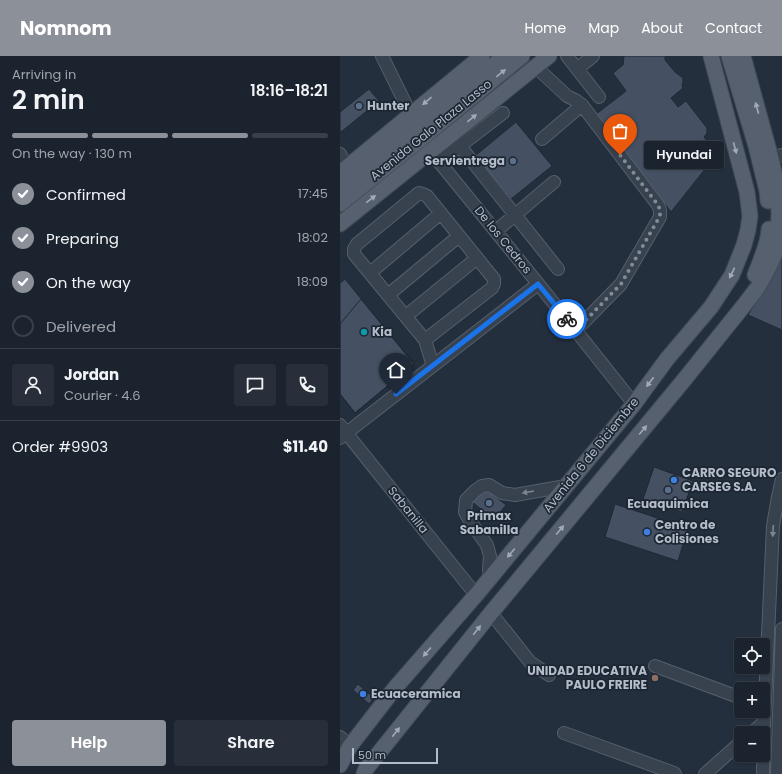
<!DOCTYPE html>
<meta charset="utf-8">
<style>
body{margin:0;font-family:Poppins,sans-serif;background:#282f3a;color:#f1f3f6;height:100vh;display:flex;flex-direction:column;font-size:15px;white-space:nowrap}
*{box-sizing:border-box;margin:0}
p{font-size:13px;color:#a0a4aa}
.icon{flex:none;width:22px;height:22px;fill:none;stroke:currentColor;stroke-width:2;stroke-linecap:round;stroke-linejoin:round}
.map{position:relative;flex:1;overflow:hidden}
.panel{display:flex;flex-direction:column;background:#1b232e;width:340px}
.panel>*{flex:none}
.tools{position:absolute;left:394px;top:582px;display:grid;gap:8px}
.tools a{display:grid;place-items:center;width:36px;height:36px;border-radius:4px;background:#1b232e;box-shadow:0 1px 3px #0004,0 0 0 1px #39404a;font-size:20px}
.scale{position:absolute;left:12px;bottom:10px;width:86px;box-sizing:border-box;padding-left:4px;border:2px solid #b4bcc9;border-top:0;font-size:11px;line-height:14px;white-space:nowrap;color:#b4bcc9;-webkit-text-stroke:3px #1d2633;paint-order:stroke}
.pin{position:absolute;display:grid;place-items:center;width:34px;height:34px;color:#fff;margin:-41px -17px;border-radius:50% 50% 50% 0;rotate:-45deg;box-shadow:0 0 4px #0007}
.pin .icon{rotate:45deg}
.courier{position:absolute;display:grid;place-items:center;width:40px;height:40px;margin:-20px;border:3px solid #1a73e8;border-radius:50%;background:#fff;color:#222;box-shadow:0 1px 5px #0007}
.bubble{position:absolute;height:28px;border-radius:4px;background:#1b232e;box-shadow:0 1px 3px #0004,0 0 0 1px #39404a;font-size:13px;font-weight:600;line-height:28px;text-align:center}
.head em{font-style:normal;font-weight:600}
.head div{display:flex;flex-direction:column-reverse}
.head{display:flex;align-items:center;justify-content:space-between;height:68px;padding:0 12px}
h1{font-size:26px;font-weight:600;line-height:30px}
.bar{display:grid;grid-template-columns:repeat(4,1fr);gap:6px 4px;align-content:center;height:48px;padding:0 12px}
.bar i{height:5px;border-radius:3px;background:#39404a}
.bar .current{background:#8c9099}
.bar p{grid-column:span 4}
.line{display:flex;align-items:center;gap:10px;padding:0 12px;border-top:1px solid #39404a}
.line div{flex:1}
.round{display:grid;place-items:center;flex:none;width:42px;height:42px;border-radius:4px;background:#282f3a}
ol{padding:0 12px;list-style:none}
li{display:flex;align-items:center;gap:12px;height:44px}
li p{margin-inline-start:auto}
li .icon{padding:4px;border-radius:50%;background:#8c9099;color:#fff;stroke-width:4}
li:last-child{color:#a0a4aa}
li i{width:22px;height:22px;border:2px solid #39404a;border-radius:50%}
.action{display:flex;gap:8px;margin-top:auto;padding:8px 12px}
.action a{flex:1;height:46px;border-radius:4px;background:#8c9099;color:#fff;font-size:16px;font-weight:600;line-height:46px;text-align:center}
.action a+a{background:#282f3a;color:#f1f3f6}
header{display:flex;align-items:center;gap:24px;box-sizing:border-box;height:56px;padding:0 20px;background:#8c9099;color:#fff}
header strong{font-size:19px}
nav{display:flex;gap:22px;margin-inline-start:auto;font-size:14px}
main{display:flex;flex:1;min-height:0}
.map>svg:first-child{display:block}
</style>
<header>
<strong>Nomnom</strong>
<nav><a>Home</a><a>Map</a><a>About</a><a>Contact</a></nav>
</header>
<main>
<section class="panel">
<div class="head"><div><h1>2 min</h1><p>Arriving in</p></div><em>18:16–18:21</em></div>
<div class="bar"><i class="current"></i><i class="current"></i><i class="current"></i><i></i><p>On the way · 130 m</p></div>
<ol>
<li><svg class="icon" aria-label="check" viewBox="0 0 24 24"><path d="M5 12l5 5 9-10"/></svg>Confirmed<p>17:45</p></li>
<li><svg class="icon" aria-label="check" viewBox="0 0 24 24"><path d="M5 12l5 5 9-10"/></svg>Preparing<p>18:02</p></li>
<li><svg class="icon" aria-label="check" viewBox="0 0 24 24"><path d="M5 12l5 5 9-10"/></svg>On the way<p>18:09</p></li>
<li><i></i>Delivered</li>
</ol>
<div class="line" style="height:72px"><a class="round"><svg class="icon" aria-label="person" viewBox="0 0 24 24"><circle cx="12" cy="8" r="4"/><path d="M4 21q1-7 8-7t8 7"/></svg></a><div><b>Jordan</b><p>Courier · 4.6</p></div><a class="round"><svg class="icon" aria-label="chat" viewBox="0 0 24 24"><path d="M4 5h16v11H9l-5 4z"/></svg></a><a class="round"><svg class="icon" aria-label="phone" viewBox="0 0 24 24"><path d="M5 4h4l2 5-3 2q2 4 5 5l2-3 5 2v4C11 20 4 13 5 4z"/></svg></a></div>
<div class="line" style="height:52px"><div>Order #9903</div><b>$11.40</b></div>
<div class="action"><a>Help</a><a>Share</a></div>
</section>
<div class="map">
<svg width="442" height="718" viewBox="0 0 442 718">
<rect width="100%" height="100%" fill="#242f3e"/>
<path fill="#455162" stroke="#1f2835" d="M284 0H325V4L335 16 343 22V26L342 30 343 32 331 42 338 51 346 45 367 72V77L364 81 377 98 331 156 255 59 286 35 273 17 283 9Z
M29 33 39 45 1 76 0 74V56Z
M176 66 212 110 171 143 135 100Z
M442 195V274L408 259 441 202Z
M5 223 74 308 15 357 0 338V227Z
M21 243 74 308 15 357 0 338V268Z
M314 411 353 425 342 456 303 443Z
M143 431 166 449 154 464 131 445Z
M275 448 348 472 338 505 265 481Z
M18 628 34 642 29 648 13 634Z"/>
<g fill="none" stroke-linecap="round" stroke-linejoin="round">
<g stroke="#565f6c" stroke-width="14">
<path id="minor" d="M42 0 71 59
M227 0 259 41
M196 11 227 40 235 44 242 49 318 149 320 154V161L281 228 236 274
M237 13 253 0
M202 83 242 49
M120 90 218 213
M91 96C159 179 227 263 294 348
M0 98 7 111
M431 102 442 99
M99 106 163 57
M79 137 83 138 87 140 154 223V228L152 232 85 284 14 198V193L17 188Z
M156 175 214 126
M30 217 101 157
M48 239 119 180
M66 260 137 202
M85 284 93 310
M0 369 136 539
M0 382 198 228
M150 521 149 514 150 500 147 489 132 468 125 456 126 444 135 435 142 430 149 429 162 437 175 439 226 430
M151 557 190 606 209 619
M315 610 401 642
M224 677 334 717 335 718
M412 677 424 666
M0 681 10 690
M365 718 401 686
M423 718 424 666 433 470 438 441 442 423
M437 718 442 573"/>
</g>
<g stroke="#414a57" stroke-width="17">
<path id="major" d="M389 0 416 90 427 135 428 145
M0 117 142 0
M0 133 165 0
M0 148 80 84 182 0
M0 168 209 0
M415 219C420 206 429 186 429 173
M0 709 10 690 55 632 136 539 294 348 327 303 371 251 392 219 404 189 408 174 410 160 407 136 371 0
M24 718 26 713 151 557 344 324 405 248 418 231 429 211 435 197 438 179 439 158 438 136 431 102 403 0"/>
</g>
<use href="#minor" stroke="#38414e" stroke-width="12"/>
<use href="#major" stroke="#56606e" stroke-width="15"/>
</g>
<defs><path id="oneway-solid" d="M-6-.8H1V-3.2L6.5 0L1 3.2V.8H-6Z"/></defs>
<g fill="#a1aab7">
<use href="#oneway-solid" transform="translate(161 17) rotate(-39)"/>
<use href="#oneway-solid" transform="translate(87 45) rotate(140)"/>
<use href="#oneway-solid" transform="translate(417 52) rotate(-105)"/>
<use href="#oneway-solid" transform="translate(132 62) rotate(-39)"/>
<use href="#oneway-solid" transform="translate(395 92) rotate(75)"/>
<use href="#oneway-solid" transform="translate(31 143) rotate(-38)"/>
<use href="#oneway-solid" transform="translate(392 217) rotate(116)"/>
<use href="#oneway-solid" transform="translate(310 326) rotate(127)"/>
<use href="#oneway-solid" transform="translate(303 374) rotate(-50)"/>
<use href="#oneway-solid" transform="translate(220 474) rotate(-50)"/>
<use href="#oneway-solid" transform="translate(171 497) rotate(130)"/>
<use href="#oneway-solid" transform="translate(137 574) rotate(-51)"/>
<use href="#oneway-solid" transform="translate(87 596) rotate(131)"/>
<use href="#oneway-solid" transform="translate(56 676) rotate(-51)"/>
</g>
<g fill="#7c8592">
<use href="#oneway-solid" transform="translate(188 436) rotate(170)"/>
<use href="#oneway-solid" transform="translate(433 475) rotate(93)"/>
</g>
<g fill="none" stroke-linecap="round" stroke-linejoin="round">
<path stroke="#828b98" stroke-width="4" stroke-dasharray="0 7.2" d="M227 263 236 274 281 228 320 160V154L318 149 280 99"/>
<path stroke="#1a73e8" stroke-width="5" d="M56 338 198 228 227 263"/>
</g>
<g fill="#5c6f8a" stroke="#1d2633" stroke-width="1.5">
<circle cx="19" cy="50" r="4"/>
<circle cx="173" cy="105" r="4"/>
<circle cx="328" cy="434" r="4"/>
<circle cx="149" cy="447" r="4"/>
</g>
<circle fill="#0f9aa8" stroke="#1d2633" stroke-width="1.5" cx="24" cy="276" r="4"/>
<g fill="#3f7fe0" stroke="#1d2633" stroke-width="1.5">
<circle cx="334" cy="424" r="4"/>
<circle cx="307" cy="476" r="4"/>
<circle cx="23" cy="638" r="4"/>
</g>
<circle fill="#8d6e63" stroke="#1d2633" stroke-width="1.5" cx="315" cy="622" r="4"/>
<g text-anchor="middle" stroke-width="3.5" stroke-linejoin="round" paint-order="stroke">
<g font-size="12" font-weight="bold" fill="#b4bcc9" stroke="#1d2633" text-anchor="start">
<text x="27" y="54">Hunter</text>
<text x="165" y="109" text-anchor="end">Servientrega</text>
<text x="32" y="280">Kia</text>
<text x="342" y="421">CARRO SEGURO<tspan x="342" dy="14">CARSEG S.A.</tspan></text>
<text x="328" y="452" text-anchor="middle">Ecuaquimica</text>
<text x="149" y="464" text-anchor="middle">Primax<tspan x="149" dy="14">Sabanilla</tspan></text>
<text x="315" y="473">Centro de<tspan x="315" dy="14">Colisiones</tspan></text>
<text x="307" y="619" text-anchor="end">UNIDAD EDUCATIVA<tspan x="307" dy="14">PAULO FREIRE</tspan></text>
<text x="31" y="642">Ecuaceramica</text>
</g>
<g font-size="12" fill="#b4bcc9" stroke="#1d2633">
<text transform="translate(91 74) rotate(-39)" y="4">Avenida Galo Plaza Lasso</text>
<text transform="translate(163 184) rotate(51)" y="4">De los Cedros</text>
<text transform="translate(251 399) rotate(-51)" y="4">Avenida 6 de Diciembre</text>
<text transform="translate(68 454) rotate(51)" y="4">Sabanilla</text>
</g>
</g>
</svg>
<div class="tools">
<a><svg class="icon" aria-label="locate" viewBox="0 0 24 24"><circle cx="12" cy="12" r="6"/><path d="M12 2v4M12 18v4M2 12h4M18 12h4"/></svg></a>
<a>+</a>
<a>−</a>
</div>
<div class="scale">50 m</div>
<div class="pin" style="left:280px;top:99px;background:#ea580c"><svg class="icon" aria-label="bag" viewBox="0 0 24 24"><path d="M5 8h14l-1 12H6zM9 8a3 3 0 0 1 6 0"/></svg></div>
<div class="pin" style="left:56px;top:338px;background:#1f2937"><svg class="icon" aria-label="home" viewBox="0 0 24 24"><path d="M3 11l9-7 9 7M6 9v11h12V9"/></svg></div>
<div class="courier" style="left:227px;top:263px"><svg class="icon" aria-label="bike" viewBox="0 0 24 24"><circle cx="6" cy="16" r="4"/><circle cx="18" cy="16" r="4"/><path d="M6 16l4-8h5l3 8M10 8l3 8H6M13 5h3"/></svg></div>
<div class="bubble" style="left:304px;top:85px;width:80px">Hyundai</div>
</div>
</main>
